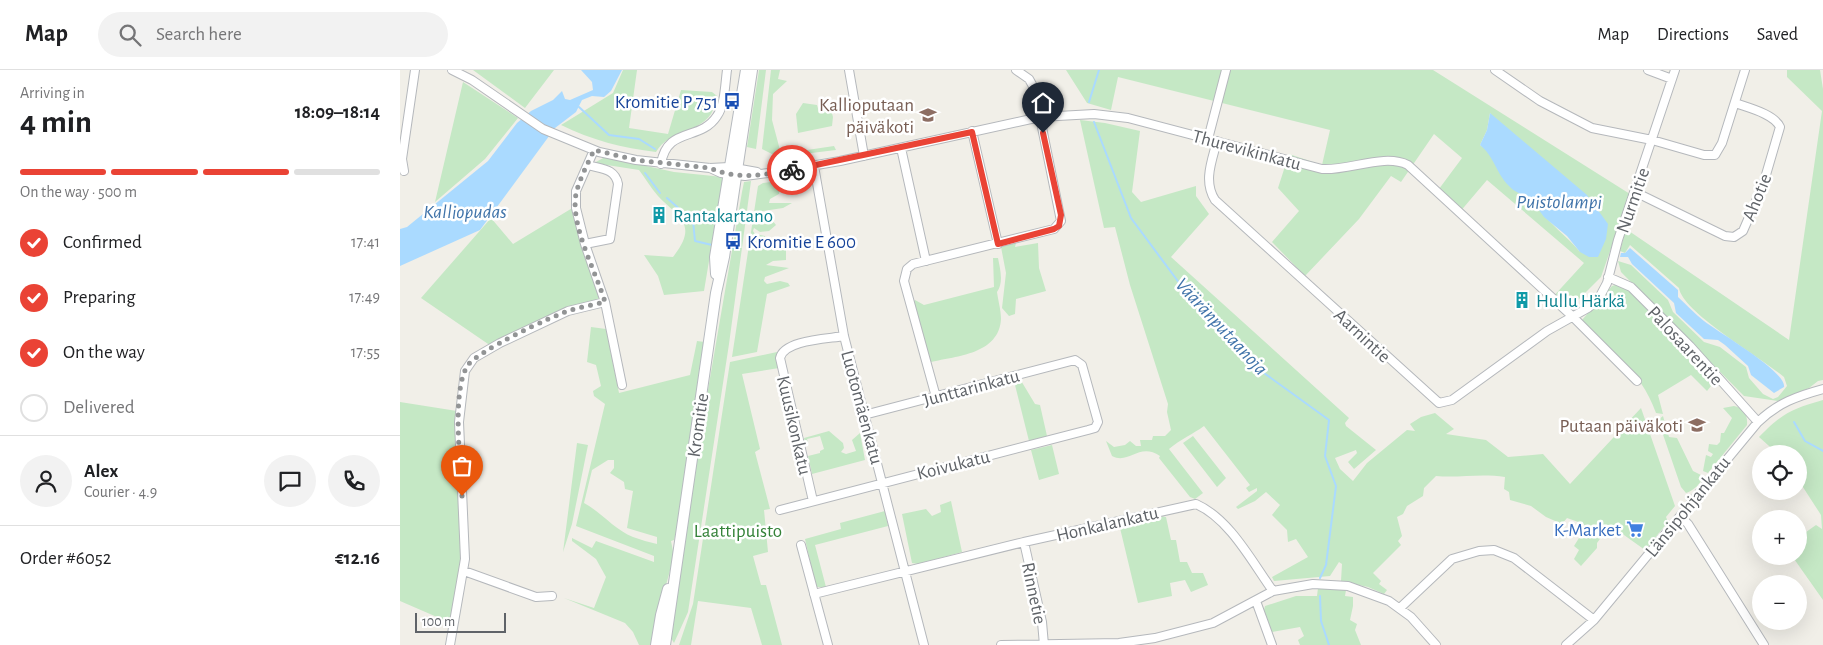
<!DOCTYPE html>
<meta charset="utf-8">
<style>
body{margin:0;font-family:"Alegreya Sans",sans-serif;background:#f2f2f2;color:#202124;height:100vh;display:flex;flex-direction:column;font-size:19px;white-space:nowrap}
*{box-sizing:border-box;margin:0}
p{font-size:16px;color:#757577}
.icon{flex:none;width:28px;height:28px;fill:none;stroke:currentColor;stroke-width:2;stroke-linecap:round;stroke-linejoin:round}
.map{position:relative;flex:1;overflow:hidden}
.side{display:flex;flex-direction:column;background:#fff;width:400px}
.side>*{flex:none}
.controls{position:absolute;left:1352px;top:375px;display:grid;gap:10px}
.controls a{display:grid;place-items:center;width:55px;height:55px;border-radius:50%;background:#fff;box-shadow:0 5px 20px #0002;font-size:25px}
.scale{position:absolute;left:15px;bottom:12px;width:91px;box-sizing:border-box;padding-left:5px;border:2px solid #5f6368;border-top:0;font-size:14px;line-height:18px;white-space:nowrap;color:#5f6368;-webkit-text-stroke:4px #fff;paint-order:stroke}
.pin{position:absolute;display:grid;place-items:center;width:42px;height:42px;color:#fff;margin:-51px -21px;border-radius:50% 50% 50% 0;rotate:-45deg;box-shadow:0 0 5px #0007}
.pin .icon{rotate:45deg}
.courier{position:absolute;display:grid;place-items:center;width:50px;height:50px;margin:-25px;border:4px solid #ea4335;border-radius:50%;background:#fff;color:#222;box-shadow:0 1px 6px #0007}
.overview em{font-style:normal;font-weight:700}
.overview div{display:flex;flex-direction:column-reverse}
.overview{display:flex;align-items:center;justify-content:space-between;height:85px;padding:0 20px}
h1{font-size:32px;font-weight:700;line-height:38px}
.bar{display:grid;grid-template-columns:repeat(4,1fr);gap:8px 5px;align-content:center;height:60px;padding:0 20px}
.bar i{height:6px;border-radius:4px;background:#e0e0e0}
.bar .current{background:#ea4335}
.bar p{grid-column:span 4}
.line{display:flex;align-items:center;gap:12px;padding:0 20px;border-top:1px solid #e0e0e0}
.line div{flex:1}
.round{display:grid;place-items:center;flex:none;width:52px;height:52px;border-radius:26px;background:#f2f2f2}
ol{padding:0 20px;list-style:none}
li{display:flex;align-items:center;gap:15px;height:55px}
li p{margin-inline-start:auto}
li .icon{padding:5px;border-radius:50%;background:#ea4335;color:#fff;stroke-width:4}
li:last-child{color:#757577}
li i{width:28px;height:28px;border:2px solid #e0e0e0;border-radius:50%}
header{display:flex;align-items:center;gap:30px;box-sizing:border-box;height:70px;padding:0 25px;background:#fff;border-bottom:1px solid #e0e0e0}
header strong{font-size:24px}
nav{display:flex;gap:28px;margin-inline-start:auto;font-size:18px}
.search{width:350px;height:45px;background:#f2f2f2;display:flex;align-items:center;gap:12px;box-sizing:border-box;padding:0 18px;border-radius:28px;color:#757577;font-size:19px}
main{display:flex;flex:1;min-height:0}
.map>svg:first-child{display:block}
</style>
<header>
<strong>Map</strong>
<div class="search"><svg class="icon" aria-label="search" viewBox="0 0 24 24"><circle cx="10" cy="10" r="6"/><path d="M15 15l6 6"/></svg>Search here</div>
<nav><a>Map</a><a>Directions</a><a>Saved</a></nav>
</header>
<main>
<section class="side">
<div class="overview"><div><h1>4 min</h1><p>Arriving in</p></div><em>18:09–18:14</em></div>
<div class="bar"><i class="current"></i><i class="current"></i><i class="current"></i><i></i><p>On the way · 500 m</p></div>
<ol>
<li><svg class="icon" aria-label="check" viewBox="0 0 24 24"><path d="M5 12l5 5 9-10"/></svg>Confirmed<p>17:41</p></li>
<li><svg class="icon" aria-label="check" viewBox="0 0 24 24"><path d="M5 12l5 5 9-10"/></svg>Preparing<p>17:49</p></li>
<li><svg class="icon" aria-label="check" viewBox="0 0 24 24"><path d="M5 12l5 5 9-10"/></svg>On the way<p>17:55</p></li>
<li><i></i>Delivered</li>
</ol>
<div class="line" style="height:90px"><a class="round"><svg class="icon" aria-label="person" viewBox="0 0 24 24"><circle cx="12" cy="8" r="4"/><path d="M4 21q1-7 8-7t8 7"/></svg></a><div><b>Alex</b><p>Courier · 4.9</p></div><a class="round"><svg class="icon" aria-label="chat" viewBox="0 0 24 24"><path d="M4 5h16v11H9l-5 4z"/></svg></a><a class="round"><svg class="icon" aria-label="phone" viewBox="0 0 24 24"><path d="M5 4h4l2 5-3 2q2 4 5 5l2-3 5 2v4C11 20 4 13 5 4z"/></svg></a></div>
<div class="line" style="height:65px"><div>Order #6052</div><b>€12.16</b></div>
</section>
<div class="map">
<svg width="1423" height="575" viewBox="0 0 1423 575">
<rect width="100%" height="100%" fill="#f1efe8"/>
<path fill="#c5e8c5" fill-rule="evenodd" d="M73 0H154L125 38Z
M223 0H237L229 58 268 64 281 20 312 22 317 26C315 32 314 39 311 44 297 64 269 60 256 82 223 78 191 70 161 55L213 23Z
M359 0H366L356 79 347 77Z
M371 0H380L378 9 387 11 373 24 372 50 380 80 387 83 434 76 436 80 378 87 362 79Z
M666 0H1033L1230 124 1201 207 1166 242 1151 229 1184 193 1087 110 1059 143 1036 123 1062 88 1034 64 1001 112 991 106 959 149 905 206 872 172 899 141 878 118 889 84 922 95 930 60 718 7 711 40 687 33ZM1090 43 1180 182C1166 165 1148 153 1136 135L1128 134 1088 81 1080 75 1087 60Z
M1387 0H1420L1423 19V310L1418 311 1409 318 1378 331 1344 326 1221 202 1218 191 1231 195 1268 230 1273 242 1304 272 1320 277 1346 297 1349 308 1363 324 1373 329 1378 327 1387 316 1384 307C1362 288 1283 243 1279 218L1230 175 1225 183 1220 181 1226 159 1389 270 1422 41 1387 7Z
M63 12 118 48 85 89 35 132Z
M403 33 417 35 419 42H424L425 37 430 36 433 47 432 56 398 63 396 44Z
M680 50 705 53 740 61 732 122 741 132 796 116V126L809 144 771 187 949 348 945 353 946 356 976 380 954 399 948 392 957 383 956 380 935 388 940 399 953 411 967 393 1007 360 1015 361 1010 354 1021 347 1035 343 1054 359 1046 364 1086 370 1108 387 1143 384 1170 414 1241 338 1275 436 1266 447 1268 452 1245 480 1210 455 1197 473V478L1181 496 1174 489 1179 480 1174 476 1184 460V454L1167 448 1162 454 1146 447 1131 436 1110 430 1109 422 1104 419 1105 407C1081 403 1060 408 1036 406L1024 418 1023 426 1007 436 1003 444 997 447 1002 466 998 471 1001 475 973 503 981 511 979 514 987 520 984 524 968 517 941 511 942 494 939 492 930 506 874 511 872 507 908 487 896 469 888 472 887 460 872 445 880 435 866 422 855 431 838 439 836 437 857 421V418L849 422 846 418 850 415 804 356C793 364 781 369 769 379L803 423 795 429 790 427 759 388 760 386C739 372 729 395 712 386L706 371 714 377 725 375 730 371 736 376H741L740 370H752L753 366H765L771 360 767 342 768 334 730 215 715 157 704 158Z
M205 87 274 102 323 107 304 221 264 225 258 206 244 185 273 187C299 154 279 148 258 126 251 118 245 108 239 100L194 93Z
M351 111 329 274 288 542 274 573 271 568C289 419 317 270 342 122L344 112Z
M379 111 381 113 379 124 370 129 369 133H392L383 138 363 141 364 148 372 150 376 155 369 161 360 162 354 158 353 161 355 164 365 166V172L370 177 386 175V190L373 191 366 195 389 198 365 207 364 211 367 214 380 211 388 213 390 216 367 224 357 282 332 287 358 116 363 113Z
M174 137 199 230 91 276 21 228 91 148 113 174Z
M616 173 615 177 638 173 639 198 646 221 616 229 615 244 609 246 602 238 606 203 601 177Z
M593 188H598C600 199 604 212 597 222 598 230 601 240 601 249 599 284 557 286 531 292L512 233 515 230 524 235 594 217Z
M1218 214 1223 215 1308 301 1311 316 1307 321 1291 305 1258 325 1263 344 1256 343C1239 296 1211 286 1182 250L1212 216Z
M191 257 206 259 219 323 290 305 297 271 305 272 277 459 274 470 271 471 274 486 258 544 252 575H239L233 562 225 553 164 528 194 538 206 507 196 489 172 471V468L192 478 196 471 254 492V486L176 456 205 334 194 326 193 321 201 316 196 295 187 292ZM208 390H214V398L210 403 224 412 225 419 233 421 227 458 257 467V474C249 472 241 470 233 467 215 460 201 442 184 433L192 400Z
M377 282 379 298 342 304 360 379 355 382 370 439 364 440 368 482 353 486 361 515H366L382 575H362L351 538 298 531 291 575H279L293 534 330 292Z
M620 309 635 334 640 335 647 366 629 371 614 311Z
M1423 330V530L1392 486H1399V467L1416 455 1422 459 1421 445 1399 411V384H1378L1359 367C1382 343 1392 339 1423 330Z
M0 332 57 341 63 482 53 554 0 531Z
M1334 336C1343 338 1348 344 1347 355L1308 403 1303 401 1306 385 1311 387 1313 384 1308 381 1309 374 1317 375 1320 372 1321 363H1324L1332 348 1323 338Z
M1263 346 1269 367 1277 368 1293 401 1303 406C1302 413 1293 421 1286 423L1281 417 1258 350Z
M429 361 443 373 444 378 441 382 446 384 456 381 452 370 460 363 465 390 412 404 408 386 420 383V381L424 379 420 366 407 369 408 372H405L404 368Z
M793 366 826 408 817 417 783 373Z
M177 373 188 375 172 454 163 482Z
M652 375 659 404 639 410 631 380Z
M551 431 562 482 518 494 512 493 502 444 526 439 532 446 541 442 540 435Z
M485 441 488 456 415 475 426 517H416L405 469 441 459 440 453Z
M760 446 766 447 771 470H776L780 492H787L792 503H803L808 515 791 522 785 510 770 513 772 526 738 533 720 458Z
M918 518 946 520 945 526 953 527V536L950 550 957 554 955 560 961 575H900L898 570 904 566 900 557 872 562 864 540 865 536 896 526H917Z"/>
<path fill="#aadaff" d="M181 0H222L211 21 204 27 192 26 182 30 176 42 155 58 80 160 0 196V159L7 157 88 91 117 53 131 41 153 30 162 21 165 29 170 30 193 20 192 12Z
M1090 43 1187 125 1208 154 1206 169 1198 187H1189L1180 182 1167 166 1144 147 1136 136 1128 134C1120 120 1116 124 1109 116 1096 103 1094 86 1080 75L1087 60Z
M1230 178 1278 220V227C1287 235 1295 244 1304 251 1318 262 1387 302 1384 317L1374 323 1351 305 1348 296 1325 275 1318 270 1304 269 1276 243 1274 233 1232 194 1228 187H1220L1221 183H1225Z"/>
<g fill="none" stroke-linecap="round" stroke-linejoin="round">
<path stroke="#aadaff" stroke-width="2" d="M689 32 699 0
M179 37 209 65 239 69 255 79
M694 52 731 148 780 214 857 298 929 350 925 386 936 416 926 495 920 508
M245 103 260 123
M267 128 293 151 295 171 312 175
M333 178 336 179
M1394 352 1405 371 1423 381
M920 526 921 551 929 575"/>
<g stroke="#b5b8bc" stroke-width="10">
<path id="street" d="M52 0 72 10 143 59 199 82 236 90 310 98 329 97 357 102
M449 0 464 86
M1095 0 1140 31 1192 58 1252 70 1304 85H1315L1322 73 1345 0
M1248 0 1272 9
M572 61 598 174
M808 69 826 0
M817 71C812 91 803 111 815 130L1039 333 1052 330 1147 261 1188 238 1199 228 1207 213 1218 170 1275 0
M501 78 526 191
M194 80 176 121V138L185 174 205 232 222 315
M261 94C267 56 300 72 317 46 325 35 325 14 327 0
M414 96 444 266 524 575
M310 98 321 103 345 106 376 102 440 91 640 47 694 44 728 48 922 99C949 101 984 83 1008 95L1172 246 1237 311
M4 101 2 89 15 0
M1235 122 1325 166 1334 167 1343 161 1363 115 1380 57C1374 44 1349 38 1335 33
M185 174 210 169 218 114C215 98 201 99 188 95
M1208 207 1231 217 1290 276 1358 352
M536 327 504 211 507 199 513 194 654 159 661 151 634 18 629 9 616 0
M413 431 380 288C384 270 427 269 444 266
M380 440 688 360 695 358 698 352 682 295 675 290 464 345
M1280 446 1288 454 1364 575
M624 472 642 552 644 575
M401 475 428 575
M64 501 136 527 152 526
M414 524 624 472 796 434C830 449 852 492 873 521
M856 531 872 575
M1000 538 1052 489 1079 481 1094 480 1114 488 1194 550
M50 575 65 489 59 352 65 301 74 288 100 273 168 241 205 232
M601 575 719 573 755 568 813 553 873 521 913 514 948 516 989 531 1011 547 1036 575
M1166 575 1194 550 1358 352C1378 333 1397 326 1423 319"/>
</g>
<g stroke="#b6babf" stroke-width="12">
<path id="secondary" d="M316 204 315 187 346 0
M256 575 261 545 268 519
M265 575 316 223 324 187 352 0"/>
</g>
<use href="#street" stroke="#fff" stroke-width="8"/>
<use href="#secondary" stroke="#fff" stroke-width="10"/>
</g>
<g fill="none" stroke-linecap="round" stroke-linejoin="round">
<path stroke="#929495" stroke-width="5" stroke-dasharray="0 9" d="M62 426C61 395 51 320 68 295 78 281 150 247 168 241 180 237 193 235 205 232 196 202 170 155 176 124 179 110 188 93 194 80L236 90 310 98C337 110 364 105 392 100"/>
<path stroke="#ea4335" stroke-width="6" d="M392 100 572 62 598 174 654 159 659 156 661 145 643 63"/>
</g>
<defs>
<g id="bus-bare" transform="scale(1.35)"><path d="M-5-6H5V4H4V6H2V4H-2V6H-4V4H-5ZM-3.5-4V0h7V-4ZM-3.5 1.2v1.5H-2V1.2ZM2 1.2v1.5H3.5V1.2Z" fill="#1a4fb4" stroke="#fff" stroke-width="2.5" paint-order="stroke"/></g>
<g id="school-bare" transform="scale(1.35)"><path d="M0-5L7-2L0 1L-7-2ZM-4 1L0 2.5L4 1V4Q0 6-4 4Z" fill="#8d6e63" stroke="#fff" stroke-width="2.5" paint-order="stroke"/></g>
<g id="building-bare" transform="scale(1.35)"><path d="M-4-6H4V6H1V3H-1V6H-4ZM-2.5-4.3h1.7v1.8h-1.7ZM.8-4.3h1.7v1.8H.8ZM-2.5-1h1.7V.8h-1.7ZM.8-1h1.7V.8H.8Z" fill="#0f9aa8" stroke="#fff" stroke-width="2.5" paint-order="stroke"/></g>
<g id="supermarket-bare" transform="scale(1.35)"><path d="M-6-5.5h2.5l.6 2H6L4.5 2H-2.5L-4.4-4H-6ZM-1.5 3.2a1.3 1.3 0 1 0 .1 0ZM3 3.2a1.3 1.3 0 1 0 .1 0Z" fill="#3f7fe0" stroke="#fff" stroke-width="2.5" paint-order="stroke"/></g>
</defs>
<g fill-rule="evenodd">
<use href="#bus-bare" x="332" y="31"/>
<use href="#school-bare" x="528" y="45"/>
<use href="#building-bare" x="259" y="145"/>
<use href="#bus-bare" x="333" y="171"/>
<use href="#building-bare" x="1122" y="230"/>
<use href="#school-bare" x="1297" y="355"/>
<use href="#supermarket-bare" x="1235" y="459"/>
</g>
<g text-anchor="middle" stroke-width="5" stroke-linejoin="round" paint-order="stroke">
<g font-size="19" fill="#164399" stroke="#fff" text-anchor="end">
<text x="318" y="38">Kromitie P 751</text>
<text x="347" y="178" text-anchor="start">Kromitie E 600</text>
</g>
<g font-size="19" fill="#785e54" stroke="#fff" text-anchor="end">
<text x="514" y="41">Kallioputaan<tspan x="514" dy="22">päiväkoti</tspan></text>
<text x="1283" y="362">Putaan päiväkoti</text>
</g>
<g font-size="19" fill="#5f6368" stroke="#fff">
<text transform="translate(847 79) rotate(15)" y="7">Thurevikinkatu</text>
<text transform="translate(1356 127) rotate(-68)" y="7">Ahotie</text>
<text transform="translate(1232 130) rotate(-71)" y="7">Nurmitie</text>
<text transform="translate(963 265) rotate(43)" y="7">Aarnintie</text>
<text transform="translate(1286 275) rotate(47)" y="7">Palosaarentie</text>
<text transform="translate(571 317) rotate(-15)" y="7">Junttarinkatu</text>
<text transform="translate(463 337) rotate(75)" y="7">Luotomäenkatu</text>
<text transform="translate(297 355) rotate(-82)" y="7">Kromitie</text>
<text transform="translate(395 355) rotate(77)" y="7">Kuusikonkatu</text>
<text transform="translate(553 394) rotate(-14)" y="7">Koivukatu</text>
<text transform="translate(1287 436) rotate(-51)" y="7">Länsipohjankatu</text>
<text transform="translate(707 453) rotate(-13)" y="7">Honkalankatu</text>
<text transform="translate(635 523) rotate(78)" y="7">Rinnetie</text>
</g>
<g font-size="19" fill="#0d838f" stroke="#fff" text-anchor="start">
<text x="273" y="152">Rantakartano</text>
<text x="1136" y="237">Hullu Härkä</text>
</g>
<g font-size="19" fill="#366cbe" stroke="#fff" text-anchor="end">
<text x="1221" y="466">K-Market</text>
</g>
<g font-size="19" fill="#348238" stroke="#fff">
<text x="338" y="467">Laattipuisto</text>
</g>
<g font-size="20" font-style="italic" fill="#4174aa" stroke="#fff">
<text x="1159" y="138">Puistolampi</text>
<text x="65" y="148">Kalliopudas</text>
<text transform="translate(822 256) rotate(47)" y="7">Vääränputaanoja</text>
</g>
</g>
</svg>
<div class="controls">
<a><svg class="icon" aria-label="locate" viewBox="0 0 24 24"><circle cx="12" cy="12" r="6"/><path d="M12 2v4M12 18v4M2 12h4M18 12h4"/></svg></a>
<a>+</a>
<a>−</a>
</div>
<div class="scale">100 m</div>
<div class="pin" style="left:62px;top:426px;background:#ea580c"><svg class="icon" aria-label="bag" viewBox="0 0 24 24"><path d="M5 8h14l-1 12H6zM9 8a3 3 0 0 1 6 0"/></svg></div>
<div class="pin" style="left:643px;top:63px;background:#1f2937"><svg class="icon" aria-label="home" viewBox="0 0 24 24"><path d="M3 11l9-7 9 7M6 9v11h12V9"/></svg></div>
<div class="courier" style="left:392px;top:100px"><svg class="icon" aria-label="bike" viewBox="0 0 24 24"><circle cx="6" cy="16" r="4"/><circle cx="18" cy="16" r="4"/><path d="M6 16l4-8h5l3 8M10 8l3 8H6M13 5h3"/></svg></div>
</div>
</main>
